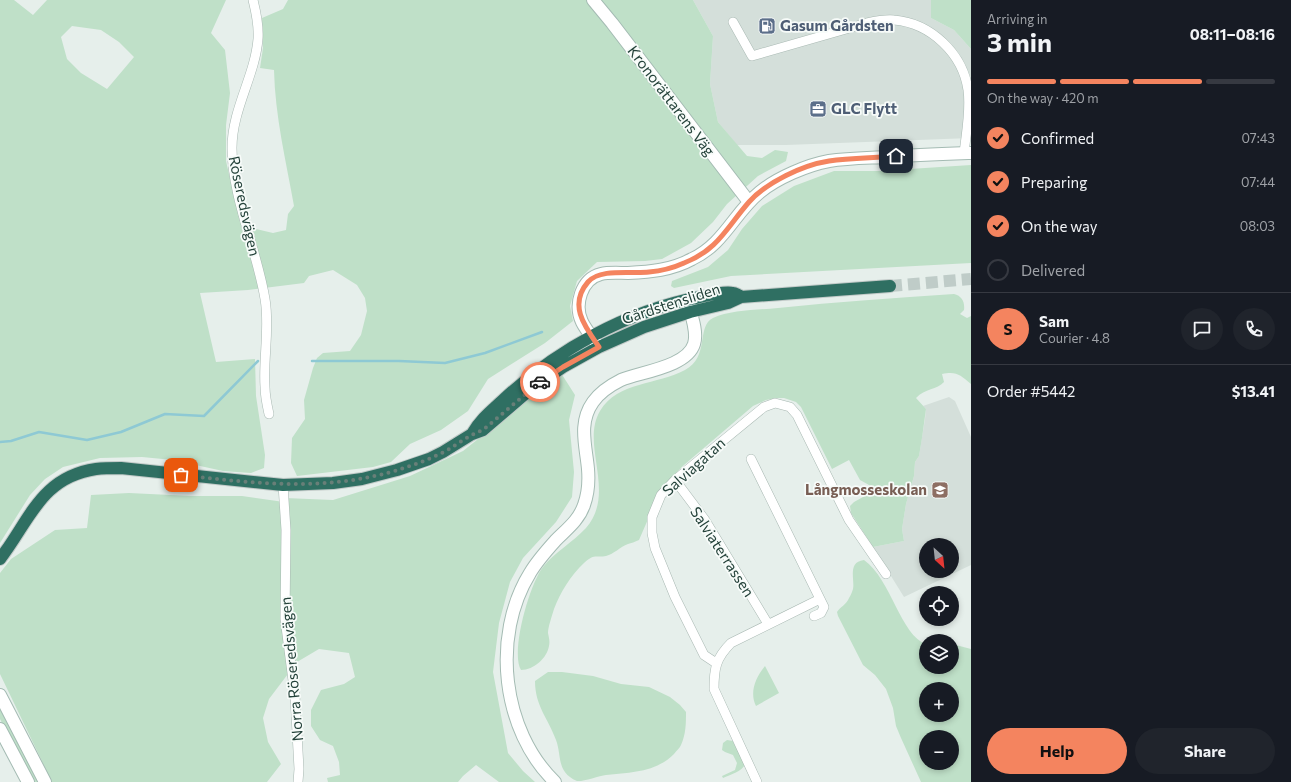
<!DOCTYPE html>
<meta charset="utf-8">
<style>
body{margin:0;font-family:Commissioner,sans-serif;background:#20242c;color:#f1f3f6;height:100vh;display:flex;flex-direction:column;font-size:15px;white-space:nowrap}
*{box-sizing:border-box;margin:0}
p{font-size:13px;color:#9ea1a6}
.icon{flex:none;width:22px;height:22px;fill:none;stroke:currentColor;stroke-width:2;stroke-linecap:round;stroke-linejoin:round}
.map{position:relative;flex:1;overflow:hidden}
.panel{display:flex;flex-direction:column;background:#171b24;width:320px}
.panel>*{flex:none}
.needle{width:26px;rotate:153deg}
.controls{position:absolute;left:919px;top:538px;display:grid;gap:8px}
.controls a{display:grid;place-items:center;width:40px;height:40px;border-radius:50%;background:#171b24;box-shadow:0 2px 6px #0003;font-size:20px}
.pin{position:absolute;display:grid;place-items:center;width:34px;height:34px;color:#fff;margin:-17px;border-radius:8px;box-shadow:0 2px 6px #0006}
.courier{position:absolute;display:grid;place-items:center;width:40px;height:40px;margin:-20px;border:3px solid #f4845f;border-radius:50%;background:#fff;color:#222;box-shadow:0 1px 5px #0007}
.headline em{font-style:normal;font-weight:700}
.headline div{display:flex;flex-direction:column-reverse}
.headline{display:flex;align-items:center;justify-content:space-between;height:68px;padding:0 16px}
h1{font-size:26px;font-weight:700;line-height:30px}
.bar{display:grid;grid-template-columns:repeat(4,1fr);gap:6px 4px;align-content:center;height:48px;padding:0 16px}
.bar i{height:5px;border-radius:3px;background:#363941}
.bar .current{background:#f4845f}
.bar p{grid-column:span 4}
.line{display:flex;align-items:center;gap:10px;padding:0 16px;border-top:1px solid #363941}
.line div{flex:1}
.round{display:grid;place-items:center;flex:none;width:42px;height:42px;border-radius:21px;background:#20242c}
ol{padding:0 16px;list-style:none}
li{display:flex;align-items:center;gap:12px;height:44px}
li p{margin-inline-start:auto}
li .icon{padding:4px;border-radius:50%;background:#f4845f;color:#111;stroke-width:4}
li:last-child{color:#9ea1a6}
li i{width:22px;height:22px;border:2px solid #363941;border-radius:50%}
.primary-button{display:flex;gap:8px;margin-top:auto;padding:8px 16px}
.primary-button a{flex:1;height:46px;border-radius:24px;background:#f4845f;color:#111;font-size:16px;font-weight:700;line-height:46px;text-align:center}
.primary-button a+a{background:#20242c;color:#f1f3f6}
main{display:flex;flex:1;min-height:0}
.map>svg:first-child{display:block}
</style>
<main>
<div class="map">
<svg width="971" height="782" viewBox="0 0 971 782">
<rect width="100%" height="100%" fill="#e6efeb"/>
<path fill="#d4dfda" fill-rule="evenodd" d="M693 0H931V18L954 30 971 49V138L786 145H737L718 122 710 84 713 36Z
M949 397 955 401 971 437V565L904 597 873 547 904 541 902 529 906 504 914 476 915 462 919 456 925 419 926 409 923 406ZM926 545H952V571H926Z"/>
<path fill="#bfe0c8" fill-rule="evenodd" d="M0 0H14L33 15 47 0H226L211 33 225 50 230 93 226 125V161L240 222 252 228 273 233 286 230 288 214 294 206C286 161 275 116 274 70L260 68 263 48 262 18 283 9 288 0H693L713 36 710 84 718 122 747 156 762 158 775 150 788 152 786 161 758 176 727 204 713 222 691 243 662 259 645 261 597 262 577 281 570 306 573 321 545 343 488 379 468 411 441 430 410 444 391 462 373 467 297 476 291 463 292 438 305 419 304 400 313 368 317 358 323 353 350 351 361 335 367 311 365 298 357 285 333 270 309 276 304 283 248 290 200 293 216 362 255 359 256 396 265 455 264 468 251 473 223 471 173 460 142 457 100 458 63 467 45 479 30 495 0 543ZM72 26 101 30 119 42 134 57 107 89 81 73 67 59 61 37Z
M931 0H971V49L954 30 931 18Z
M971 165V263L731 276 674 288 671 286 672 281 708 267 728 250 742 229 762 206 794 186 834 171H879Z
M954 294C962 296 965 302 964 310L960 314 967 318 971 316V384C960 375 957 371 942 374L944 382C937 390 925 388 916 398L926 409 922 438 919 456 915 462 914 476 906 504 902 529 904 541 873 547 851 513 850 506 854 502 872 492 869 485 860 480 849 460 832 469 801 407 796 402 784 398H776L766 400 753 406 684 465 662 487 639 540C635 542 631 543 628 544 620 547 614 554 606 556 595 558 595 553 584 563 571 575 560 593 554 609 552 616 548 627 548 633 549 638 550 641 549 646 547 658 534 670 521 670 510 652 530 583 543 567 555 552 573 542 586 528 617 492 580 445 600 411 618 381 658 385 685 370 710 357 696 326 713 318 730 310 758 310 778 308 836 302 895 298 954 294Z
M561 373 575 395 569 420 574 472 572 497 556 522 523 558 510 582 499 623 493 672 508 753 523 771 535 782H499L476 765 463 776 458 782H328L327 778 340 775 339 762 333 746 320 740 311 726V710L321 690 344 684 355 677 349 653 319 649 297 662 269 699 263 718 268 742 281 764 267 782H52L0 674V573L11 559 55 530 87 528 91 495 129 493 191 496H242L284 502 285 498 333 500 410 476 463 451Z
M864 560C891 579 901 636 926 644V667H952V644L971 649V782H921L901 738 896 726 893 708 886 689 875 675 863 665 838 616 837 612C840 607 847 604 849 598 851 595 852 592 853 589 855 580 847 562 864 560ZM926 689H952V715H926ZM926 737H952V763H926Z
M765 666 779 693 756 706C749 692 756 677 765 666Z
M548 672H562L593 676 621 684 649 687 670 697 680 705 686 712C686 723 686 734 681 745 680 748 676 751 674 754 655 773 631 772 606 775 599 776 582 782 577 781 556 772 562 756 556 740 548 718 535 706 535 681Z
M0 706 39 782H32L0 719Z
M727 740 733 741 745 764C743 771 730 775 723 778L722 776 735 770 737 763 733 755 725 752 722 750 723 743Z"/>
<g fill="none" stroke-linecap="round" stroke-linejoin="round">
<path stroke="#8ec9d4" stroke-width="2.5" d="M312 361H399L445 363 485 353 542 332
M0 442 11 441 39 432 87 440 121 432 165 414 204 416 258 361"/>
<path stroke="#bfccc8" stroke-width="12" stroke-dasharray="12 6" stroke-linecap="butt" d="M890 286 971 279"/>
<g stroke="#a8b8b2" stroke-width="10">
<path id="street" d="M253 0C256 12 259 26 258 39 255 76 232 109 232 148 232 197 257 250 265 299 270 328 263 358 265 387 265 396 267 405 269 414
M733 22 752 56 867 23C876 21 885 19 894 20 931 23 963 54 968 90 971 111 966 133 964 154
M751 459 824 607 821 613 814 616
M675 480 705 520 768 624
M283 485 286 530 285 619 295 696 299 769 298 782
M716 663 704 655 675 597 655 548 652 533V517L661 495 675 480 764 407 775 403 790 407 797 415 849 520 886 574
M757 782 714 689C714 668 716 658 731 643L820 599"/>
</g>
<g stroke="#a4bbb3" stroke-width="14">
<path id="secondary" d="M593 0 612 23 749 202
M597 344C592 337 586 330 582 322 574 305 581 279 601 274 609 272 619 273 628 273 650 272 672 270 692 259 724 244 734 213 760 192 777 178 807 165 829 161 848 158 867 158 886 157 914 155 943 154 971 153
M0 695 45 782
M0 729 28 782
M555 782C502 731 491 636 530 573 537 561 547 550 556 540 567 529 579 520 584 505 588 494 589 481 588 469 586 446 578 423 593 402 600 392 609 386 621 380 640 372 687 367 694 344 698 332 691 314 688 303"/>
</g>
<g stroke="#c2cac8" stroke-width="14">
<path id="highway" d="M472 434C480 420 490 412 502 401 556 350 627 311 700 297 709 295 724 291 733 293 735 293 739 295 741 297
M0 559C30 520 41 477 96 469 104 468 112 468 121 468L283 485 333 483 362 479 397 470 429 459 443 452 472 434 483 430 532 388 563 367 599 347 644 327 690 312 728 303 741 297 890 286"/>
</g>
<use href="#street" stroke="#fff" stroke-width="9"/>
<use href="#secondary" stroke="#fff" stroke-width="12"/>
<use href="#highway" stroke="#2f6f62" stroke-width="12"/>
</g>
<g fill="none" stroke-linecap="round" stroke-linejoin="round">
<path stroke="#687f78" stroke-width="4" stroke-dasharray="0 7.2" d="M181 475C260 484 333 493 410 466 422 462 434 457 446 451 458 444 469 435 483 430L540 382"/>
<path stroke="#f4845f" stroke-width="5" d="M540 382 563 367 599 347C585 327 568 305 588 282 600 268 631 274 649 272 661 271 673 268 684 263 718 250 727 227 749 202 767 182 803 165 829 161 851 158 874 158 896 156"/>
</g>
<defs>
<g id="fuel-square" transform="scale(0.9)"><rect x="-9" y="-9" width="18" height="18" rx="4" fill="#5c6f8a" stroke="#f7fbf9"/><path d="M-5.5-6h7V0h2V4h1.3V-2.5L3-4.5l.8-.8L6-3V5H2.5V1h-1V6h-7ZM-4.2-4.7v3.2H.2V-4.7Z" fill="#fff"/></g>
<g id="office-square" transform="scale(0.9)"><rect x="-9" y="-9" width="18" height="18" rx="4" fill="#5c6f8a" stroke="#f7fbf9"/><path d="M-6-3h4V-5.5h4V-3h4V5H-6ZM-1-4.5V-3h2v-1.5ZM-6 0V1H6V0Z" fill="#fff"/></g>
<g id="school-square" transform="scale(0.9)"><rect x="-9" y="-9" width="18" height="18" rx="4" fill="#8d6e63" stroke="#f7fbf9"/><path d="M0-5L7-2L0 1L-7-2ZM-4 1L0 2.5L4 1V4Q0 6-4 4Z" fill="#fff"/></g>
</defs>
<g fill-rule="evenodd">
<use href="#fuel-square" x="767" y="26"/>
<use href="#office-square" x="818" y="109"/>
<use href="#school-square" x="940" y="490"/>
</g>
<g text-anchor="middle" stroke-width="3.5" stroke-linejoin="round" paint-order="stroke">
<g font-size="15" font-weight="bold" fill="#4e5e75" stroke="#f7fbf9" text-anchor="start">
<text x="780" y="31">Gasum Gårdsten</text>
<text x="831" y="114">GLC Flytt</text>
</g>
<g font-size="15" fill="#24423a" stroke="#f7fbf9">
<text transform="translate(671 101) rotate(53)" y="5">Kronorättarens Väg</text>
<text transform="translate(244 206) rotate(78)" y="5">Röseredsvägen</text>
<text transform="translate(671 304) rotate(-18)" y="5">Gårdstensliden</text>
<text transform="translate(694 467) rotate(-42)" y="5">Salviagatan</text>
<text transform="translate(722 552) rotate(57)" y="5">Salviaterrassen</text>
<text transform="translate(292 669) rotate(-95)" y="5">Norra Röseredsvägen</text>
</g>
<g font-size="15" font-weight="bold" fill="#785e54" stroke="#f7fbf9" text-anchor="end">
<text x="927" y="495">Långmosseskolan</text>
</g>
</g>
</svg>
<div class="controls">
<a><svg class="needle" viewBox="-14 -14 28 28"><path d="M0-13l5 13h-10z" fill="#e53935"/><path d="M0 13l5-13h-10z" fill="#9ea1a6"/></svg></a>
<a><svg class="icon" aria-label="locate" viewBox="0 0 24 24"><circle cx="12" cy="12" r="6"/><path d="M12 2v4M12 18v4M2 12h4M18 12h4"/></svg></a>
<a><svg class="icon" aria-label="layers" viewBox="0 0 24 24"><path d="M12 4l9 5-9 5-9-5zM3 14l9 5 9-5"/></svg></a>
<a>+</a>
<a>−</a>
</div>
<div class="pin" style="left:181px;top:475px;background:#ea580c"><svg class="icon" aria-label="bag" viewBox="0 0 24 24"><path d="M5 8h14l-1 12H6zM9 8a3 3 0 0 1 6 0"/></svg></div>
<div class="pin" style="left:896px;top:156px;background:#1f2937"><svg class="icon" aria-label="home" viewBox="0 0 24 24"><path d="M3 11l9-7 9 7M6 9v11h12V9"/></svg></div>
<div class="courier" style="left:540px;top:382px"><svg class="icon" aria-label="car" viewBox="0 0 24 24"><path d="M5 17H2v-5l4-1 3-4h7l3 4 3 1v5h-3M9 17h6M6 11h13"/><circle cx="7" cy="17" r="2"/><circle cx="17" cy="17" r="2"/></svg></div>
</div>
<section class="panel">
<div class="headline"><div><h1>3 min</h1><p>Arriving in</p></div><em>08:11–08:16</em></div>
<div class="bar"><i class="current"></i><i class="current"></i><i class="current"></i><i></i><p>On the way · 420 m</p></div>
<ol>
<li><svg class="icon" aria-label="check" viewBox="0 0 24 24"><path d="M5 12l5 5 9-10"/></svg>Confirmed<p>07:43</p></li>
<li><svg class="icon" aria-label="check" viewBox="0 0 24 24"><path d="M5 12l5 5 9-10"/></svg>Preparing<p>07:44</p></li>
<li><svg class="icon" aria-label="check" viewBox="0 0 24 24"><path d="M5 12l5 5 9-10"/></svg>On the way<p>08:03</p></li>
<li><i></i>Delivered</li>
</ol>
<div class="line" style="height:72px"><b class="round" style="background:#f4845f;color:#111">S</b><div><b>Sam</b><p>Courier · 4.8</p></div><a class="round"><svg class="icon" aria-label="chat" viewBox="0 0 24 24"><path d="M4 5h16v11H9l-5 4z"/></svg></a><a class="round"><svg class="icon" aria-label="phone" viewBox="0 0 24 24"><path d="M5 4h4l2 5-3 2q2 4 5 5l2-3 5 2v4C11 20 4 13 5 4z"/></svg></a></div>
<div class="line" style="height:52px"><div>Order #5442</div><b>$13.41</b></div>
<div class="primary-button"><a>Help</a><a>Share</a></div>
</section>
</main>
